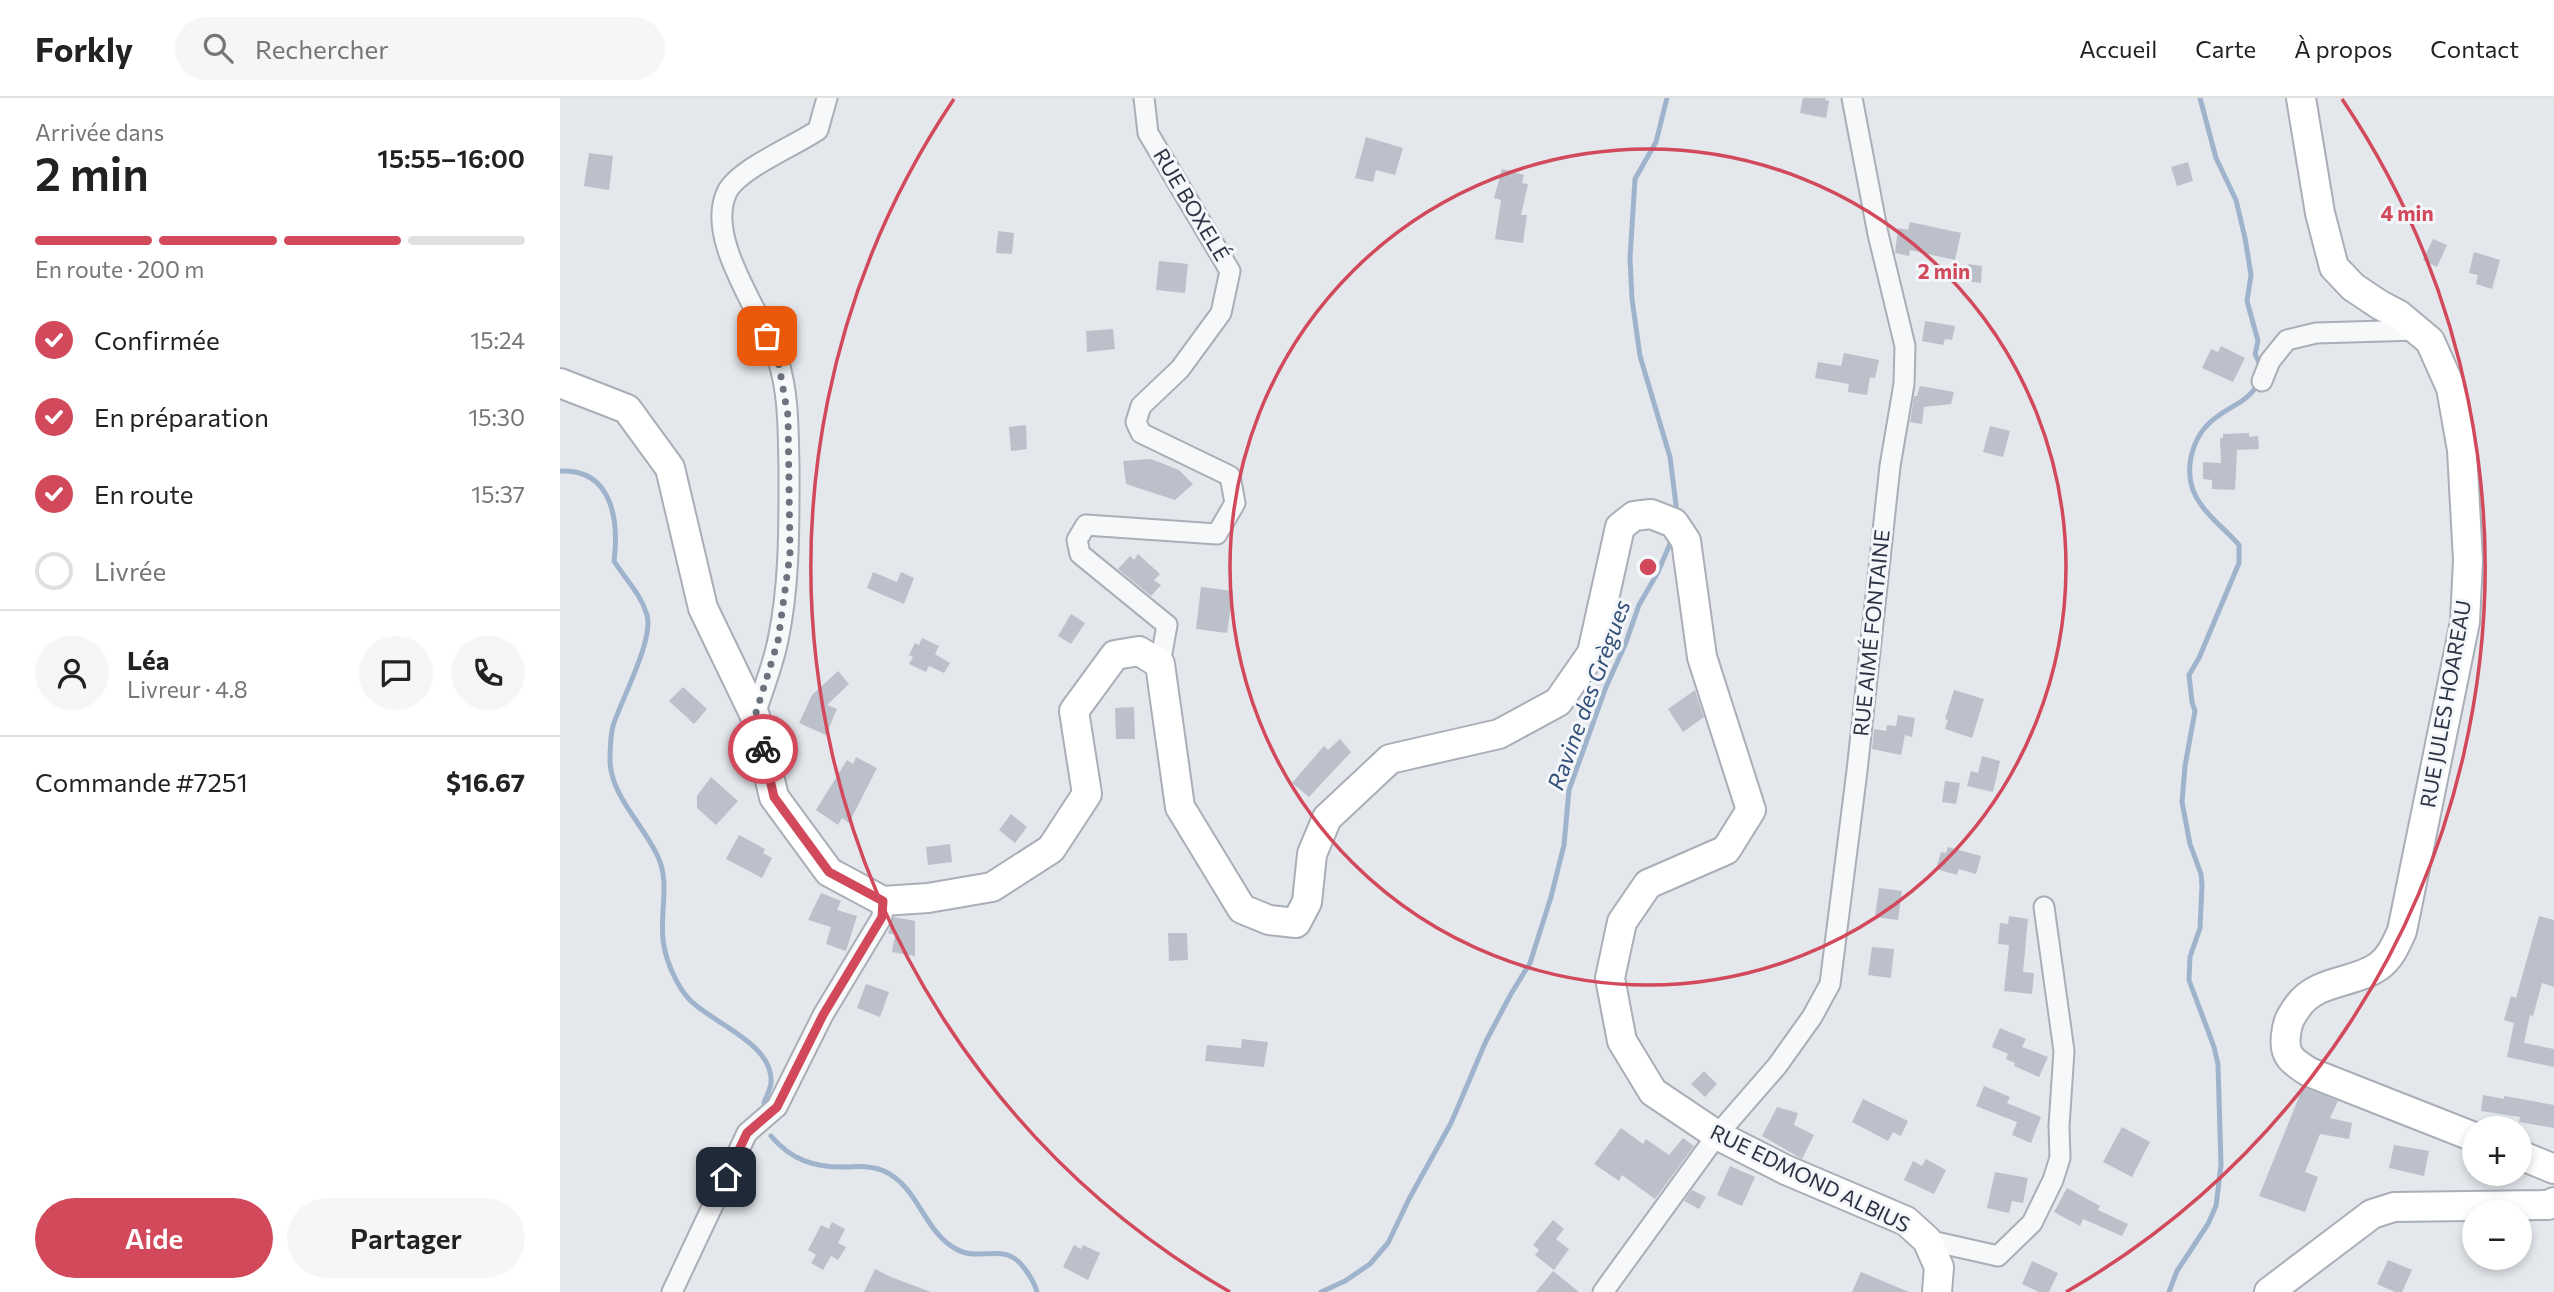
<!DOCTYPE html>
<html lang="fr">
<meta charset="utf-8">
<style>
body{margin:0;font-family:Commissioner,sans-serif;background:#f6f6f6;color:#222;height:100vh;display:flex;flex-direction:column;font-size:26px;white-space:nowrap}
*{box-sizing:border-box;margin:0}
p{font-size:23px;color:#767676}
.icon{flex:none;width:38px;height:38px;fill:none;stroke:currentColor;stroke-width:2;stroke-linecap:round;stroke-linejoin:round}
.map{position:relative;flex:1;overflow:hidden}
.sheet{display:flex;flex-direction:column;background:#fff;width:560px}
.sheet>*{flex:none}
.fabs{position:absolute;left:1902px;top:1018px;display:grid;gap:14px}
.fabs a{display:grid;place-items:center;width:70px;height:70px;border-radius:50%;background:#fff;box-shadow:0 4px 10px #0003;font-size:35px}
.pin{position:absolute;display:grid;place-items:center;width:60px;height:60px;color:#fff;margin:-30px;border-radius:14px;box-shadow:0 4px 10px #0006}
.courier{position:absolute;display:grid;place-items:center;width:70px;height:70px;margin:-35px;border:5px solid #d1495b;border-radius:50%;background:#fff;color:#222;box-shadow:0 2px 9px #0007}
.headline em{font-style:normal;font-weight:600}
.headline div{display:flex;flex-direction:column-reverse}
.headline{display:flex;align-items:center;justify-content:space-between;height:119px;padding:0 35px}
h1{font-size:46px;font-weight:600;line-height:52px}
.bar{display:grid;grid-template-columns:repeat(4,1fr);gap:10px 7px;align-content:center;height:84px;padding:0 35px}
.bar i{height:9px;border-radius:5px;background:#e0e0e0}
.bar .active{background:#d1495b}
.bar p{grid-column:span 4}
.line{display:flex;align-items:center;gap:18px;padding:0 35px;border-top:2px solid #e0e0e0}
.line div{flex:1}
.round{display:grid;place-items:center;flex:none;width:74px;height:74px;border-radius:37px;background:#f6f6f6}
ol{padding:0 35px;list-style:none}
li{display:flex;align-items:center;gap:21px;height:77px}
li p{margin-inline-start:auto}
li .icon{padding:7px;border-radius:50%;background:#d1495b;color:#fff;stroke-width:4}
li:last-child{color:#767676}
li i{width:38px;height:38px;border:4px solid #e0e0e0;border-radius:50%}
.cta{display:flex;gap:14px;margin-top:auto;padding:14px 35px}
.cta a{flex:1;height:80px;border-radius:42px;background:#d1495b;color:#fff;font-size:28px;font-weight:600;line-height:80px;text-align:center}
.cta a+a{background:#f6f6f6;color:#222}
header{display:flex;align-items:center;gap:42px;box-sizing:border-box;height:98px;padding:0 35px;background:#fff;border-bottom:2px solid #e0e0e0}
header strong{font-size:33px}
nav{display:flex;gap:38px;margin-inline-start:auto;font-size:24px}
.search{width:490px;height:63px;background:#f6f6f6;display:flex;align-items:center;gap:18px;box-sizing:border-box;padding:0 24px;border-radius:38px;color:#767676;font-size:26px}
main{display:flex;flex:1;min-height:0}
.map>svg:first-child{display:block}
</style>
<header>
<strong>Forkly</strong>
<div class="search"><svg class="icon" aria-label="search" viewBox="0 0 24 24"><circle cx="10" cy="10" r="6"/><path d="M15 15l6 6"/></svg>Rechercher</div>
<nav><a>Accueil</a><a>Carte</a><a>À propos</a><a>Contact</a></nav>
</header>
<main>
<section class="sheet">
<div class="headline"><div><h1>2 min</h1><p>Arrivée dans</p></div><em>15:55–16:00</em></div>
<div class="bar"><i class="active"></i><i class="active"></i><i class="active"></i><i></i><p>En route · 200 m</p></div>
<ol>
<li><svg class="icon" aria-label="check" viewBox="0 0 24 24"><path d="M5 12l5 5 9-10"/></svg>Confirmée<p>15:24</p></li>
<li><svg class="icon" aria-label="check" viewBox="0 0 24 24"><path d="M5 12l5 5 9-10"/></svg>En préparation<p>15:30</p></li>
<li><svg class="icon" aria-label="check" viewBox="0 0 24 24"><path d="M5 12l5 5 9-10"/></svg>En route<p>15:37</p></li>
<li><i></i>Livrée</li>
</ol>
<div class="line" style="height:126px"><a class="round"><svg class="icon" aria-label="person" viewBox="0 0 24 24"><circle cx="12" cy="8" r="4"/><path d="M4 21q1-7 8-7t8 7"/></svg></a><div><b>Léa</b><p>Livreur · 4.8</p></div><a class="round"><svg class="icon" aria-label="chat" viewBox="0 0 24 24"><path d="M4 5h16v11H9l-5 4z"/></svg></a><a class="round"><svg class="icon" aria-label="phone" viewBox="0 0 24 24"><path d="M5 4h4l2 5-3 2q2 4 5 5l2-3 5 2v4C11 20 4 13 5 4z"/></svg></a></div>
<div class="line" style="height:91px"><div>Commande #7251</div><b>$16.67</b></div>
<div class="cta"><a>Aide</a><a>Partager</a></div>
</section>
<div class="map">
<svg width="1994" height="1194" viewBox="0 0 1994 1194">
<rect width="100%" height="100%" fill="#e4e7ec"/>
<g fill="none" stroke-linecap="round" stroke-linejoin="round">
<path stroke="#9fb4cc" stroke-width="5" d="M1107 0 1096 44 1075 81 1070 160 1072 201 1080 258 1110 359 1117 415
M1640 0 1656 60 1676 102 1685 140 1691 177 1687 203 1698 243 1695 256 1701 269
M0 373C53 370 59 424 54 463 66 482 81 496 87 517 94 542 61 602 53 628 50 639 50 653 50 665 53 701 84 727 98 759 111 786 98 820 104 848 107 865 117 888 129 901 151 925 214 945 211 985 210 992 206 999 204 1005
M211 1038C231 1062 255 1070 287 1069 299 1068 312 1068 324 1073 359 1089 363 1133 396 1151 420 1165 445 1142 465 1171 470 1178 475 1186 477 1194
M761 1194 785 1183 810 1166 828 1145 849 1101 891 1025 926 943 951 896 970 865 991 799 1004 747 1009 692 1046 589 1065 547 1079 507 1098 474 1112 441
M1609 1194 1617 1173 1648 1126 1656 1108 1661 1067 1658 966 1654 949 1629 882 1630 859 1640 830 1642 787 1641 776 1630 746 1622 704 1625 668 1635 613 1632 604 1629 577 1639 560 1679 465V447C1668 434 1652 422 1642 408 1620 380 1629 338 1658 318 1673 307 1690 302 1698 285"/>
</g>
<path fill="#bbc0ca" d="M1243 0H1266L1265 2 1269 3 1266 20 1240 15Z
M806 39 843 50 835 77 816 72 813 84 795 80Z
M29 55 53 58 49 92 24 88Z
M1628 64 1633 83 1617 88 1611 69Z
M942 71 964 77 962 85 968 86 961 117H967L963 145 935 141 941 102 934 100Z
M1350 124 1401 135 1395 162 1350 152 1349 158 1335 155 1338 130 1348 132Z
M438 133 454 135 452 156 436 155Z
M1873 141 1887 147 1877 169 1863 162Z
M1914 154 1940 162 1932 191 1916 186 1918 177 1909 175Z
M599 163 628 166 625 195 596 192Z
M1408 166 1422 168 1421 185 1405 183Z
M1365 223 1395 228 1392 242 1385 241 1383 247 1362 243Z
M553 231 555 251 527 254 526 233Z
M1661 248 1685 260 1673 284 1642 270 1651 251 1658 254Z
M1284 255 1319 262 1315 280 1310 279 1307 297 1288 294 1289 286 1255 280 1258 264 1281 268Z
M1360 288 1394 294 1391 306 1364 309 1362 326 1350 324 1354 298H1357Z
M466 327 467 351 451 353 449 329Z
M1430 328 1450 333 1443 359 1423 354Z
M1689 335V339L1698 338 1699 351 1677 352 1675 392 1652 391V382L1643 381V364L1661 365 1660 340H1663V336Z
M591 361 619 372 633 386 615 402 566 386 563 363Z
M578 456 600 476 594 482 601 487 591 498 558 471 570 458 574 462Z
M313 474 337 484 341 474 354 480 344 506 307 490Z
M641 489 673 493 667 535 636 531Z
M511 516 525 525 511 546 498 538Z
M362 540 379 548 375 556 390 565 384 575 369 568 366 574 349 566 353 559 349 557 355 545 359 547Z
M278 573 289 586 267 607 277 611 266 637 239 625 252 597Z
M123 589 147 611 134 626 109 603Z
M1135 592 1144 619 1123 634 1108 611Z
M1394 592 1424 601 1412 640 1385 631 1388 622 1385 621Z
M574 609 575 641H556L555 610Z
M1338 617 1355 620 1352 639 1345 637 1341 657 1312 651 1314 631 1326 633 1327 627 1336 628Z
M780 641 791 654 749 699 732 685 764 648 768 652Z
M1422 658 1440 663 1433 694 1407 688 1411 673 1418 675Z
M296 659 317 670 289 725 282 720 278 727 256 712 287 662 293 666Z
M151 679 178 703 156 727 137 710V698Z
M1385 683 1400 685 1396 706 1382 704Z
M451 716 467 729 455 745 439 732Z
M179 737 205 751 203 755 212 760 202 780 166 761Z
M390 746 392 764 368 767 366 749Z
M1388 749 1421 758 1416 776 1399 771 1397 777 1376 771 1381 754 1386 755Z
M1319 790 1342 793 1338 822 1315 819Z
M261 795 281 803 277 812 297 818 286 853 266 846 271 829 248 822Z
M1449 818 1468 821 1463 874 1474 875 1472 896 1444 893 1449 847 1438 846 1440 825 1448 826Z
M1979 818 1994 822V889L1982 885 1973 918 1970 917 1964 945 1994 951V969L1947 959 1954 925 1944 922 1951 898 1956 900Z
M334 819 355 823V858L332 854 335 837 328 835Z
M608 835H627L628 862 609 863Z
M1312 849 1334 851 1331 880 1308 877Z
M306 886 329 894 320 919 297 910Z
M1440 930 1466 941 1462 949 1488 959 1479 979 1454 968 1455 965 1446 961 1448 956 1432 949Z
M682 941 708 944 704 969 645 963 647 947 681 950Z
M1144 973 1157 986 1145 999 1131 986Z
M1424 988 1450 999 1447 1005 1481 1019 1471 1045 1452 1037 1457 1024 1416 1008Z
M1743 989 1778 1003 1770 1020 1792 1025 1789 1041 1760 1036 1745 1074 1758 1079 1745 1114 1699 1098Z
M1923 997 1944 1001V998L1994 1007V1030L1959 1024 1960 1019 1921 1013Z
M1303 1001 1348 1023 1341 1038 1333 1034 1328 1043 1292 1024Z
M1217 1009 1238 1015 1234 1027 1254 1037 1242 1061 1202 1038Z
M1562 1029 1590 1044 1572 1079 1543 1064Z
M1061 1030 1083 1046 1086 1041 1109 1057 1123 1040 1134 1048 1095 1101 1062 1077 1059 1083 1034 1066Z
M1834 1047 1869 1053 1864 1078 1829 1070Z
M1366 1061 1386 1072 1374 1096 1344 1082 1353 1063 1362 1068Z
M1170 1068 1195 1079 1182 1108 1157 1097Z
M1435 1074 1468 1080 1463 1105 1452 1103 1449 1115 1427 1110Z
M1507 1090 1540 1108 1538 1112 1568 1126 1562 1138 1523 1121 1520 1128 1494 1114Z
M1132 1092 1146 1099 1139 1111 1124 1103Z
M993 1122 1004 1131 996 1141 1009 1151 994 1172 975 1157 979 1152 973 1147Z
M272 1124 285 1131 278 1145 286 1149 278 1162 271 1158 263 1172 251 1165 256 1157 248 1152 261 1127 269 1131Z
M514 1147 521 1151 523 1147 540 1155 528 1182 503 1169Z
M1828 1162 1852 1172 1842 1194H1835L1817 1186Z
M1472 1163 1498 1175 1489 1194H1479L1462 1186Z
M315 1171 331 1179 371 1194H304Z
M993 1173 1019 1194H976Z
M1301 1174 1349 1194H1292Z"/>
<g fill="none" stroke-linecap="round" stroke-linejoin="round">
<g stroke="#a9aeb7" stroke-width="23">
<path id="minor" d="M584 0 588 35 670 173 661 215 620 271 581 308 576 324 581 335 670 378 675 405 657 436 526 427 517 442 520 456 607 527 600 566
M1702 283 1710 263 1727 242 1756 235 1858 232
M195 618C202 593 213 568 218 542 230 485 229 426 229 368 228 333 229 296 218 262 204 217 144 142 167 94 178 71 235 48 258 32L267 0
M1367 1142 1438 1158 1472 1125 1493 1082 1500 1060 1499 1028 1504 953 1484 809
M112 1194 187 1035 217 1009 263 917 322 819 323 803
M1043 1194 1157 1037 1217 968 1252 919 1270 886 1297 673 1330 368 1344 286 1345 248 1318 136 1292 0"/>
</g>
<g stroke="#a9aeb7" stroke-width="32">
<path id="secondary" d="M1741 0 1760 115 1774 169 1793 189 1820 207 1839 217 1870 243 1891 290 1902 352 1908 462 1905 524 1842 833C1836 846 1831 859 1819 868 1794 886 1758 881 1738 908 1731 918 1727 924 1726 937 1723 958 1733 964 1749 974L1914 1039
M0 285 67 311 110 370 143 510 195 618 214 699 269 774 323 803 368 800 432 789 491 751 527 696 514 613 555 557 579 553 600 566 620 709 682 811 709 822 736 825 747 804 752 756 767 720 830 661 939 636 998 604 1032 555 1060 429 1074 418 1091 416 1114 425 1126 443 1142 559 1191 712 1166 752 1088 786 1062 824 1050 880 1062 943 1093 994 1157 1037 1226 1072 1346 1123 1367 1142 1379 1169 1377 1194
M1960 1057 1994 1071
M1709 1194 1812 1116 1834 1109 1988 1107 1994 1104"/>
</g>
<use href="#minor" stroke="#f7f8fa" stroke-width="19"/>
<use href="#secondary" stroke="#fff" stroke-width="28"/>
</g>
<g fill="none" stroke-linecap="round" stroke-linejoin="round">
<path stroke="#6c737f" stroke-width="7" stroke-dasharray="0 12.6" d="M203 651 195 618 218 543 230 456 228 318 218 262 207 238"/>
<path stroke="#d1495b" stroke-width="9" d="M166 1079 187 1035 217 1009 263 917 322 819 323 803 269 774 214 699 203 651"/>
</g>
<g fill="none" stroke="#d1495b" stroke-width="3.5">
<circle cx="1088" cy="469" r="418"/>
<path d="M670 1194A837 837 0 0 1 394 1M1782 1A837 837 0 0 1 1506 1194"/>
</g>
<g text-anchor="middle" stroke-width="6" stroke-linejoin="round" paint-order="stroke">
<g font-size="21" fill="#2b3445" stroke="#f4f6f9">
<text transform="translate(631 107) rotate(59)" y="7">RUE BOXELÉ</text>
<text transform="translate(1312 535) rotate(-84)" y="7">RUE AIMÉ FONTAINE</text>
<text transform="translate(1886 606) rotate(-80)" y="7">RUE JULES HOAREAU</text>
<text transform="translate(1250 1081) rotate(26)" y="7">RUE EDMOND ALBIUS</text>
</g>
<g font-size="23" font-style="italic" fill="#34527a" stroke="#f4f6f9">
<text transform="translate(1029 597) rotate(-70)" y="8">Ravine des Grègues</text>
</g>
</g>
<circle cx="1088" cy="469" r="10" fill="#d1495b" stroke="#f4f6f9" stroke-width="3.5"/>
<g font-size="21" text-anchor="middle" font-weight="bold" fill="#d1495b" stroke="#f4f6f9" stroke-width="6" stroke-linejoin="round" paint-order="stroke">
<text x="1847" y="123">4 min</text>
<text x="1384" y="181">2 min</text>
</g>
</svg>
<div class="fabs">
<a>+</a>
<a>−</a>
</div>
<div class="pin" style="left:207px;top:238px;background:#ea580c"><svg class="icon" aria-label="bag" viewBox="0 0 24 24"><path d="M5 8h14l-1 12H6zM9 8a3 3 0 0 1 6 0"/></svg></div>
<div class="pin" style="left:166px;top:1079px;background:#1f2937"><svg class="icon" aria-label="home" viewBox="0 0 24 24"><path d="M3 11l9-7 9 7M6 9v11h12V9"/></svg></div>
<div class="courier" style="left:203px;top:651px"><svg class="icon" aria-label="bike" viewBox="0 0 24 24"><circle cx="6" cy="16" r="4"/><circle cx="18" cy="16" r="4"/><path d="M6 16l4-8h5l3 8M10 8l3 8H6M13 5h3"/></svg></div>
</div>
</main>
